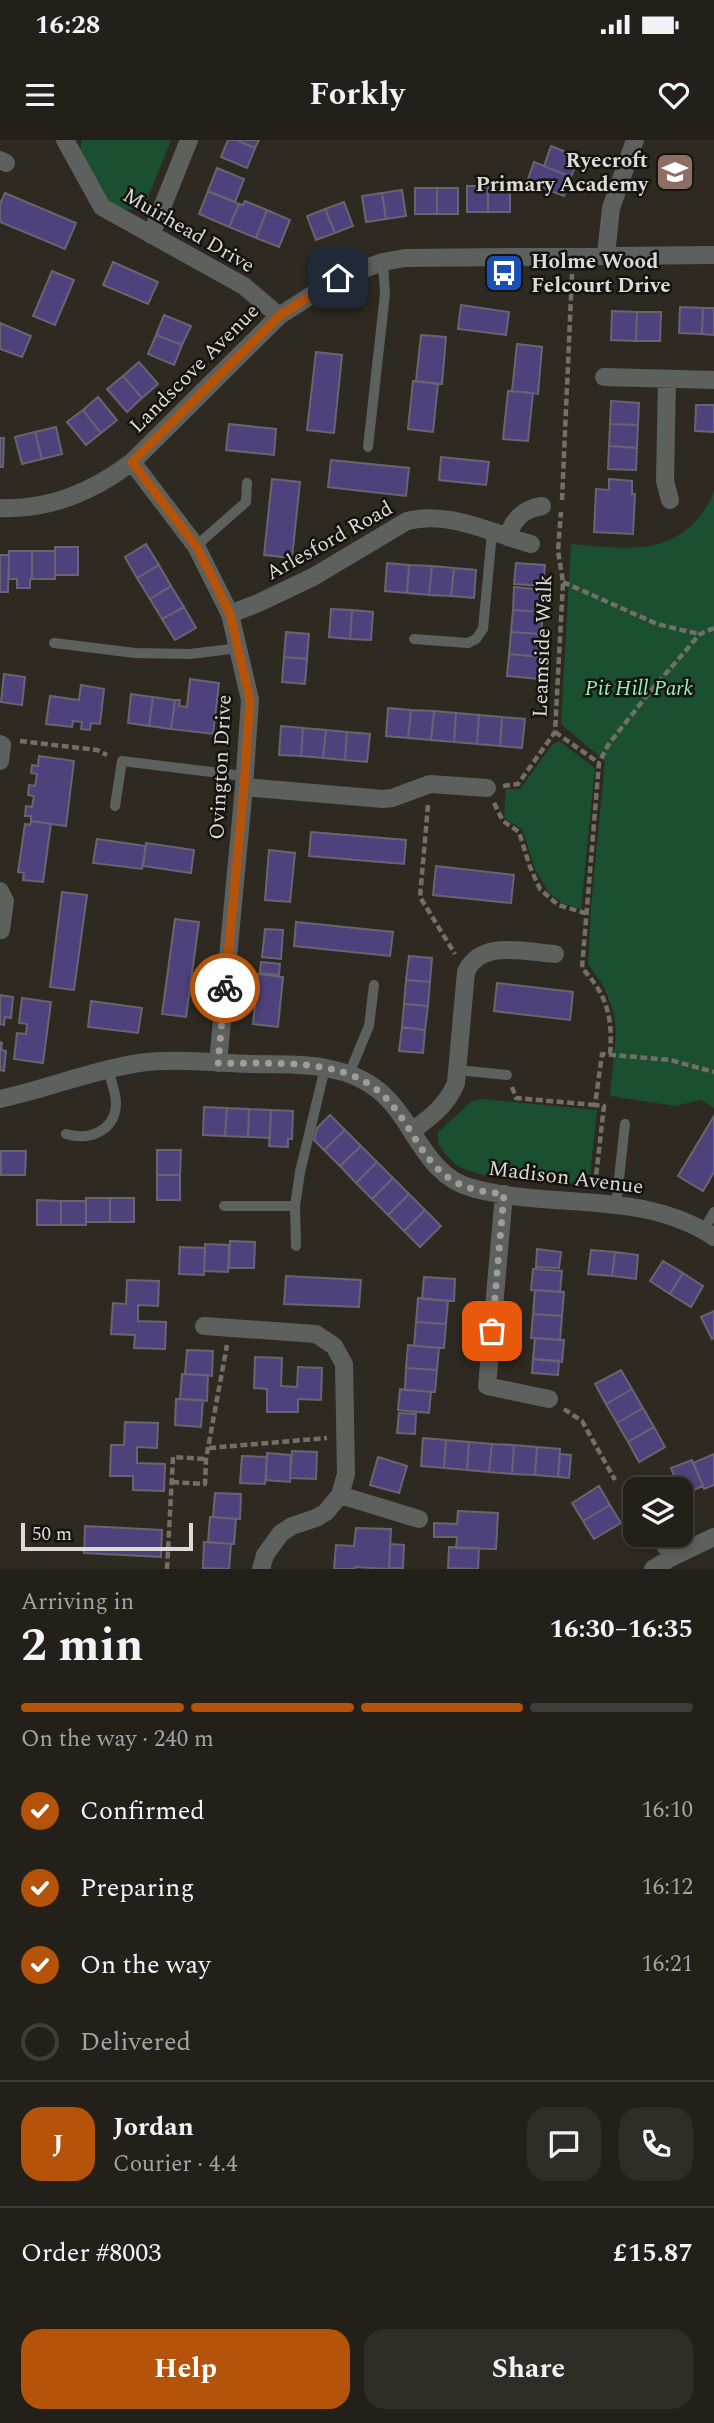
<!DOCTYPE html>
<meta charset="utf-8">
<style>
body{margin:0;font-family:Spectral,serif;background:#2e2d26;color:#f1f3f6;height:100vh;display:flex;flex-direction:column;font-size:26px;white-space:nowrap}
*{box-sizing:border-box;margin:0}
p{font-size:23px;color:#a2a3a2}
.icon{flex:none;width:38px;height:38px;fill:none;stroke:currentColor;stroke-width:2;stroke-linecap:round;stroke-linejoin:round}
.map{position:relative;height:1429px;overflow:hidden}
.panel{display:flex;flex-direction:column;background:#222019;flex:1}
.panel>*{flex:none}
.controls{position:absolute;left:623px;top:1337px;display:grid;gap:14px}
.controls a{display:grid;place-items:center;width:70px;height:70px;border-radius:14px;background:#222019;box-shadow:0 4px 10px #0003,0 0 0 2px #3f3e38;font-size:35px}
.scale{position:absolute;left:21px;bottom:18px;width:172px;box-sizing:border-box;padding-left:7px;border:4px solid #dddbd5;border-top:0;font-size:19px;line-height:24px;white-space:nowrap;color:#dddbd5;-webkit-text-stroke:5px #14130f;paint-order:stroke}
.pin{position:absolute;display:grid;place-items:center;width:60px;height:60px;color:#fff;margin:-30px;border-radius:14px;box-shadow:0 4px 10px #0006}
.courier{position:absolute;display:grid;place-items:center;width:70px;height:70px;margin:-35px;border:5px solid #b45309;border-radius:50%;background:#fff;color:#222;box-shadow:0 2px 9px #0007}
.overview em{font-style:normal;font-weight:700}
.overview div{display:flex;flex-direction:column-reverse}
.overview{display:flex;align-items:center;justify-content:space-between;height:119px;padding:0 21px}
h1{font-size:46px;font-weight:700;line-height:52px}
.bar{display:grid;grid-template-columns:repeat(4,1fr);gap:10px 7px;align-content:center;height:84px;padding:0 21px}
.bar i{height:9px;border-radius:5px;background:#3f3e38}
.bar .on{background:#b45309}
.bar p{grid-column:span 4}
.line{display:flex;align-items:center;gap:18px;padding:0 21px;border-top:2px solid #3f3e38}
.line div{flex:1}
.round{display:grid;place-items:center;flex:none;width:74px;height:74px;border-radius:21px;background:#2e2d26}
ol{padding:0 21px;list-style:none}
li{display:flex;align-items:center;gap:21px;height:77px}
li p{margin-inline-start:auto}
li .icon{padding:7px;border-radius:50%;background:#b45309;color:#fff;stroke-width:4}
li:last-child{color:#a2a3a2}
li i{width:38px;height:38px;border:4px solid #3f3e38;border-radius:50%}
.primary-button{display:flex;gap:14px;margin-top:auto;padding:14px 21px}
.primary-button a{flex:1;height:80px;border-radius:21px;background:#b45309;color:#fff;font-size:28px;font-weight:700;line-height:80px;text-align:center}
.primary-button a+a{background:#2e2d26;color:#f1f3f6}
.status{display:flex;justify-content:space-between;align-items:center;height:49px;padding:0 35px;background:#222019;direction:ltr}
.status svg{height:19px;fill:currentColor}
header{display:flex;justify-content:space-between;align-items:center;height:91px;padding:0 21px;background:#222019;font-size:32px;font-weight:700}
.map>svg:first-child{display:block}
</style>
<div class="status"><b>16:28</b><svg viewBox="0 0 49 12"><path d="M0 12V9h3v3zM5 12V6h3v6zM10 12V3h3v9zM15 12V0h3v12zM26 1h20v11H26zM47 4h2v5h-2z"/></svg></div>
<header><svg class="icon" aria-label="menu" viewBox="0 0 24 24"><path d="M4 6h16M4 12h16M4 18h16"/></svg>Forkly<svg class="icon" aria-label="heart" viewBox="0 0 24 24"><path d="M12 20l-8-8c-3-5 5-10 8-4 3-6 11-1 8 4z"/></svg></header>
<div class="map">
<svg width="714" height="1429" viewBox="0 0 714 1429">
<rect width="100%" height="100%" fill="#2e2a21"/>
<path fill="#1a4f30" d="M82 0H171L145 65C134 73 117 70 108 61 99 53 86 21 80 10Z
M714 349V968L701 960 675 966 610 956 616 893 614 873 604 847 588 824 591 766 605 621 561 584 571 404C619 408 670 418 702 373 708 365 712 359 714 349Z
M559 601 595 628 581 769 562 763 548 752 535 729 522 689 504 678 506 649H520L552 605Z
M481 959 597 970 589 1045C557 1042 482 1042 457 1025 450 1020 443 1011 438 1004V992L471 962Z"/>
<path fill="#4f427c" stroke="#676670" stroke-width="2" d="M228 0H236L255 8 247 28 221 17Z
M236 0H259L255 8Z
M551 6 579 17 571 37 544 26Z
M534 22 571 37 564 56 527 42Z
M217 28 244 39 235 62 208 51Z
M467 46H488V72H467Z
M488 46H510V72H488Z
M415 48H437V74H415Z
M437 48H458V74H437Z
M402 50 406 76 386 79 382 53Z
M208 51 239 64 229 87 199 74Z
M5 53 76 83 65 109 0 82V64Z
M382 53 386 79 366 82 362 56Z
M245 61 267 70 256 98 229 87 239 64 243 65Z
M344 62 353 86 335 93 325 69Z
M325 69 335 93 316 100 307 76Z
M267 70 290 80 279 107 256 98Z
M113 122 158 142 148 164 103 145Z
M52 131 74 140 55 185 33 176Z
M461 165 509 172 506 195 458 189Z
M680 167 703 168 702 194 679 193Z
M703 168H714V195L702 194Z
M612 171 637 172 636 201 611 200Z
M637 172H661L660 201H636Z
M164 175 191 186 182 205 156 195Z
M0 183 31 196 22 217 0 209Z
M156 195 182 205 174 225 148 214Z
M421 195 446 197 442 244 416 241Z
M517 204 542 207 538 254 512 251Z
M316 212 342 215 334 293 307 290Z
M139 222 158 244 142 258 123 236Z
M123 236 142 258 127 272 107 249Z
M413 241 438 244 433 292 408 289Z
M508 251 533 253 528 301 503 299Z
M98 257 117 280 101 293 83 270Z
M611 261 639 263 638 285 610 284Z
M696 265H714V292L695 291Z
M83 270 101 293 86 305 67 282Z
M229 284 276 289 274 315 226 310Z
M610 284 638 285 637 308 609 306Z
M56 287 62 314 42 319 35 292Z
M35 292 42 319 22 324 15 297Z
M0 298H4L3 327H0Z
M609 306 637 308 636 330 608 329Z
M441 317 489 322 486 345 439 340Z
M331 320 409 328 406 356 328 347Z
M272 339 300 342 292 418 264 415Z
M609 339 632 341V354H635L633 394 594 392 596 349 609 350Z
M146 404 159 425 137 438 125 417Z
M55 407H78V435H55Z
M9 411H32V439H30V448H17V439H9Z
M32 411H55V439H32Z
M0 415H9L8 452H0Z
M387 423 409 425 407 453 385 451Z
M516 423 545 425 543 446 514 444Z
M159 425 171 446 150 459 137 438Z
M409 425 432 426 429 455 407 453Z
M432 426 454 428 451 456 429 455Z
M454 428 476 430 474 458 451 456Z
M171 446 184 467 162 479 150 459Z
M514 447 545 450 543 472 513 470Z
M184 467 196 488 175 500 162 479Z
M331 469 352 470 350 499 329 497Z
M352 470 373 472 371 500 350 499Z
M513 470 543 472 541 494 511 492Z
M286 492 309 494 307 519 284 517Z
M511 492 541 494 540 517 509 514Z
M509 514 540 517 538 539 507 536Z
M284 517 307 519 305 544 282 542Z
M4 534 25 537 22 565 1 562Z
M190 539 219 543 213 594 171 589 175 560H180L179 566 187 567Z
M81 545 104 549 100 584 91 583 90 590 81 589 82 582 73 581 72 587 46 584 50 556 79 560Z
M131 554 153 557 149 586 128 583Z
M153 557 175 560 171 589 149 586Z
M388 568 411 570 408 598 386 596Z
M411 570 434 571 431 600 408 598Z
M434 571 456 573 454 602 431 600Z
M456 573 479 575 477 604 454 602Z
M479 575 502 577 500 606 477 604Z
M502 577 525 579 522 608 500 606Z
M281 586 303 588 301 616 279 615Z
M303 588 326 590 323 618 301 616Z
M326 590 347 592 345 620 323 618Z
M347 592 370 594 367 622 345 620Z
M39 616 74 621 66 686 31 681V676H25L26 666 32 667 34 656 28 655 29 645 35 646 37 634 31 633 32 625 38 626Z
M31 681 51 684 43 742 23 740 24 733 18 732 25 684 30 685Z
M311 692 406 700 404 724 309 716Z
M97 699 146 706 142 729 93 723Z
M146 703 194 710 191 733 143 726Z
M269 710 295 713 290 762 265 760Z
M436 726 514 735 511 763 433 755Z
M62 752 87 755 74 850 50 847Z
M175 779 199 782 186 877 162 874Z
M296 782 393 792 390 816 294 806Z
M265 789 283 790 281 819 262 817Z
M409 816 432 818 430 842 406 840Z
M261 822 280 824 279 835 260 833Z
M258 834 283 837 278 887 253 884Z
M406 840 430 842 428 866 404 864Z
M497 843 573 852 570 880 494 871Z
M0 855 13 857 11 878 5 877 4 885 0 884Z
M22 858 51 862 43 923 14 919 17 893 26 894 27 884 19 883Z
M91 861 142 868 138 893 88 887Z
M404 864 428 866 425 890 402 887Z
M402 887 425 890 423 913 399 911Z
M0 902 2 903 1 910 6 911 4 931 0 930Z
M204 967 227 968 225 996 203 995Z
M227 968 249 969 248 997 225 996Z
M249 969 271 970 270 998 248 997Z
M271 970 293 971 292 999H288V1007L269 1006Z
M330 975 345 990 324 1010 314 1000 317 988Z
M714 976V1032L703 1051 678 1036Z
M345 990 361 1006 340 1026 324 1010Z
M361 1006 377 1022 356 1043 340 1026Z
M157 1010H181L180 1035H157Z
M1 1011H26L25 1035H1Z
M377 1022 393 1038 372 1059 356 1043Z
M157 1035H180V1060H157Z
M393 1038 409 1054 388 1075 372 1059Z
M409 1054 425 1070 404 1091 388 1075Z
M86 1058H110V1082H86Z
M110 1058H134V1082H110Z
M37 1060 61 1061V1085H37Z
M61 1061H86V1085H61Z
M425 1070 441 1086 420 1107 404 1091Z
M230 1101 255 1102 254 1128H229Z
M205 1104 229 1105 228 1132 204 1131Z
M180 1107 205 1108 204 1135 179 1134Z
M537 1109 561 1112 559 1128 536 1127Z
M591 1110 615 1112 612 1136 588 1134Z
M615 1112 638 1115 636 1139 612 1136Z
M663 1121 683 1133 670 1154 650 1141Z
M533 1129 562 1131 560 1152 531 1150Z
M683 1133 703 1146 691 1167 670 1154Z
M286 1136 361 1140 359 1167 284 1164Z
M424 1137 455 1139 454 1161 422 1159Z
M127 1140 159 1141 158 1166 138 1165V1181L166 1182 165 1209 134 1208 135 1195 111 1194 113 1163 126 1164Z
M535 1150 564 1152 562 1176 533 1174Z
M418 1158 448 1161 446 1184 416 1182Z
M714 1171V1197L712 1199 701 1177Z
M533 1174 562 1176 560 1200 531 1198Z
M416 1182 446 1184 444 1208 414 1206Z
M535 1198 564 1200 562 1222 533 1219Z
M408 1205 439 1208 437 1230 406 1228Z
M187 1210 213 1211 212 1236 185 1234Z
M255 1217 282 1218 281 1246 297 1247 298 1227 322 1228 321 1260 298 1259V1272H267V1249L254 1248Z
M533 1219 559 1221 558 1235 532 1233Z
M406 1228 437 1230 435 1252 405 1250Z
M621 1230 632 1249 606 1264 595 1244Z
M182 1234 208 1235 207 1261 180 1259Z
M400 1249 431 1252 429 1273 398 1270Z
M632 1249 643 1268 617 1283 606 1264Z
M176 1259 203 1260 201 1287 175 1285Z
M643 1268 654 1287 628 1302 617 1283Z
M399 1273 416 1274 415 1294 397 1293Z
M125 1282 158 1283 157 1308 137 1307V1323L165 1324 164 1351 133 1350V1336H110L111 1305H124Z
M654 1287 665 1307 639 1322 628 1302Z
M423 1298 446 1300 444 1328 421 1326Z
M446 1300 469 1302 467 1330 444 1328Z
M469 1302 492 1304 489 1332 467 1330Z
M492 1304 514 1305 512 1334 489 1332Z
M514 1305 537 1307 535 1335 512 1334Z
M537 1307 560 1309 558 1337 535 1335Z
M292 1311 317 1312 316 1339 290 1338Z
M267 1313 291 1315 290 1342 266 1340Z
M560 1314 571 1315 569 1338 558 1337Z
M714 1314V1345L704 1349 693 1323Z
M242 1316 267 1317 265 1344 240 1343Z
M378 1317 407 1326 399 1353 370 1345Z
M692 1320 703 1346 682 1355 671 1328Z
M599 1346 610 1365 583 1381 572 1363Z
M215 1353 241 1354 240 1379 213 1377Z
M610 1365 621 1383 594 1399 583 1381Z
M458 1371 498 1373 496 1409 456 1408 457 1397H434V1383L457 1384Z
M210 1377 236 1379 234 1404 208 1402Z
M85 1386 162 1390 161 1417 84 1413Z
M356 1388 391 1389 389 1429 355 1427V1429H334L336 1405 354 1406Z
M204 1402 231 1404 229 1429 203 1428Z
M390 1404 404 1405 403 1428H389Z
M449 1407 479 1408 478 1429 448 1428Z"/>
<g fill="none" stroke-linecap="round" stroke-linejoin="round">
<path stroke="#726f67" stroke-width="4.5" stroke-dasharray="7 3.5" stroke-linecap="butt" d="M562 360 572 134
M563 442 657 484 699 494
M555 592 599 623
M20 601 97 610 107 615
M503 646 518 644 555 592 563 442 558 411 561 372
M494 663 503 681 519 692 530 727 540 749 558 765 585 773
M428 665 420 757 455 814
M610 914C613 877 607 855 582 828L599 623 608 605 649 553 700 494 714 488
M512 947 516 958 595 965
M595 1045 604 966 595 965 602 914 670 920 714 932
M564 1269 582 1281 615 1340
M209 1308 327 1298
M172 1342 205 1344 206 1319 227 1205
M167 1429 173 1317 206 1319"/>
<path stroke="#5d615e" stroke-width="10" d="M368 307 385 154 383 122
M196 406 246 362 247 343
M414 499 468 503 476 499 483 489 492 393
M54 503 135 513 190 514 239 508
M115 666 122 621 244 636
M457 930 507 935
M349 934 369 886 374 845
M66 994C89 1001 115 991 116 964 116 952 111 941 108 930
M224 1066H295L296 1106
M295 1066 300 1032 325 928
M616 1066 625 984
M703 1091 714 1072"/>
<path stroke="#5d615e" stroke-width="18" d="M65 0 102 67 244 146 279 176
M0 20 6 23
M151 95 189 0
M606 115 611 68 635 0
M604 237 714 240
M667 239 665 341 670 360
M132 322 196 406 230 474 250 560 244 647 218 923
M0 368C50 370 92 352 132 322L279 176 338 138 383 122 405 118 714 115
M508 397C513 379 523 369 542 366
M230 474 256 464 313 437 407 381C448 370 491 393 531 404
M0 604 2 605 0 621
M244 647 383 659 392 658 430 644 487 648
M0 751 5 761 1 790
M0 959C47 949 92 930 139 923 175 918 214 923 251 924 277 925 305 923 330 929 347 932 364 939 378 950 414 978 424 1036 472 1048 552 1070 642 1049 714 1097
M412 991C431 977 447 965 456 943L466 832C481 799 525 812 555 814
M504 1054 487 1246 549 1259
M204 1186 316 1194 334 1206 344 1224 346 1334 340 1355 326 1372 316 1378 292 1386 281 1393 265 1415 261 1429
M632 1348 635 1354
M340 1355 419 1379
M659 1395 672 1417
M653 1429 672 1417 714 1397"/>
</g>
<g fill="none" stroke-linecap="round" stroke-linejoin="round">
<path stroke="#a09d96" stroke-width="7" stroke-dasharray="0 12.6" d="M225 848 218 923C262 924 321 919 360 939 407 962 414 1017 452 1040 468 1050 486 1052 504 1054L492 1191"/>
<path stroke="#b45309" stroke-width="9" d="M225 848 244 647 250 560 230 474 208 429 196 406 132 322 279 176 338 138"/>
</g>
<defs>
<g id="school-square" transform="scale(2.0125)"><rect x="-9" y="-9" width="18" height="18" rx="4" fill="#8d6e63" stroke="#14130f"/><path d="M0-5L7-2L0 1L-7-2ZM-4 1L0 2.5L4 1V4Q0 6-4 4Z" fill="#fff"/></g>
<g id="bus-square" transform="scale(2.0125)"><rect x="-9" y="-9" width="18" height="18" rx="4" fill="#1a4fb4" stroke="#14130f"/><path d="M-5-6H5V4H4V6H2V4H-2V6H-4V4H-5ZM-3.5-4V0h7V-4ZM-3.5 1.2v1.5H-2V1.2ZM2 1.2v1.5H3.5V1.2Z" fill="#fff"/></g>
</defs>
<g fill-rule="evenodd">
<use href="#school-square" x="675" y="32"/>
<use href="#bus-square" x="504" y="133"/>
</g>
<g text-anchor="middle" stroke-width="5" stroke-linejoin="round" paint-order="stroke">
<g font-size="21" font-weight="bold" fill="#dddbd5" stroke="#14130f" text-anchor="end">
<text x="648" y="27">Ryecroft<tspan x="648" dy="24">Primary Academy</tspan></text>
<text x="531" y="128" text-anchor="start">Holme Wood<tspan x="531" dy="24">Felcourt Drive</tspan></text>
</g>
<g font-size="21" fill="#dddbd5" stroke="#14130f">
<text transform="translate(189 90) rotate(30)" y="7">Muirhead Drive</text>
<text transform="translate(194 228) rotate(-45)" y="7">Landscove Avenue</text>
<text transform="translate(329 400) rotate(-29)" y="7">Arlesford Road</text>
<text transform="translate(542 506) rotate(-88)" y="7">Leamside Walk</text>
<text transform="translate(220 627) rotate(-87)" y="7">Ovington Drive</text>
<text transform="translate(566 1037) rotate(7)" y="7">Madison Avenue</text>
</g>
<g font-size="21" font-style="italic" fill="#92f1b3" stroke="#14130f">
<text x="639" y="555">Pit Hill Park</text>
</g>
</g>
</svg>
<div class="controls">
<a><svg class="icon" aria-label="layers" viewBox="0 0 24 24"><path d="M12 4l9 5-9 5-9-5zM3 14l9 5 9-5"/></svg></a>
</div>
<div class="scale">50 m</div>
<div class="pin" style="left:492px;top:1191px;background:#ea580c"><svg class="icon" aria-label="bag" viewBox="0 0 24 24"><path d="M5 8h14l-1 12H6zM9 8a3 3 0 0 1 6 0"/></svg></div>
<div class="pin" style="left:338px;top:138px;background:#1f2937"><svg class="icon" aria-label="home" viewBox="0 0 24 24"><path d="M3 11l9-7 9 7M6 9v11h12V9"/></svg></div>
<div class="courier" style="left:225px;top:848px"><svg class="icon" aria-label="bike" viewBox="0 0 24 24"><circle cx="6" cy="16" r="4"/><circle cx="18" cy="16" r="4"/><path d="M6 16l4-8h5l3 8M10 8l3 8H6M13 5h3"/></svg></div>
</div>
<section class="panel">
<div class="overview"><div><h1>2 min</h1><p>Arriving in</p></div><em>16:30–16:35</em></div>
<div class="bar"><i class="on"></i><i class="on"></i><i class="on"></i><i></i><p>On the way · 240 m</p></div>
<ol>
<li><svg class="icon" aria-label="check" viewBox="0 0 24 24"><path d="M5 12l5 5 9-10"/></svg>Confirmed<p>16:10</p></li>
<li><svg class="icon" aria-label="check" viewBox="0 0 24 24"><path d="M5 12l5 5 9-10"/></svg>Preparing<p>16:12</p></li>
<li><svg class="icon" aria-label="check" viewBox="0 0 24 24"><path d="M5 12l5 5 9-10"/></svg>On the way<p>16:21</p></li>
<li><i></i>Delivered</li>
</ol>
<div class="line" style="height:126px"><b class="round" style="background:#b45309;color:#fff">J</b><div><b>Jordan</b><p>Courier · 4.4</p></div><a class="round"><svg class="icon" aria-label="chat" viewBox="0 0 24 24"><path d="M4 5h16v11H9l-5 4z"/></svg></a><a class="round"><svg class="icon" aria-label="phone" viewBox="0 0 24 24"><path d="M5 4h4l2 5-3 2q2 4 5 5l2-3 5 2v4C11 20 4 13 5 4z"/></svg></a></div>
<div class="line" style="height:91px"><div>Order #8003</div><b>£15.87</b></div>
<div class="primary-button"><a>Help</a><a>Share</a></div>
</section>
